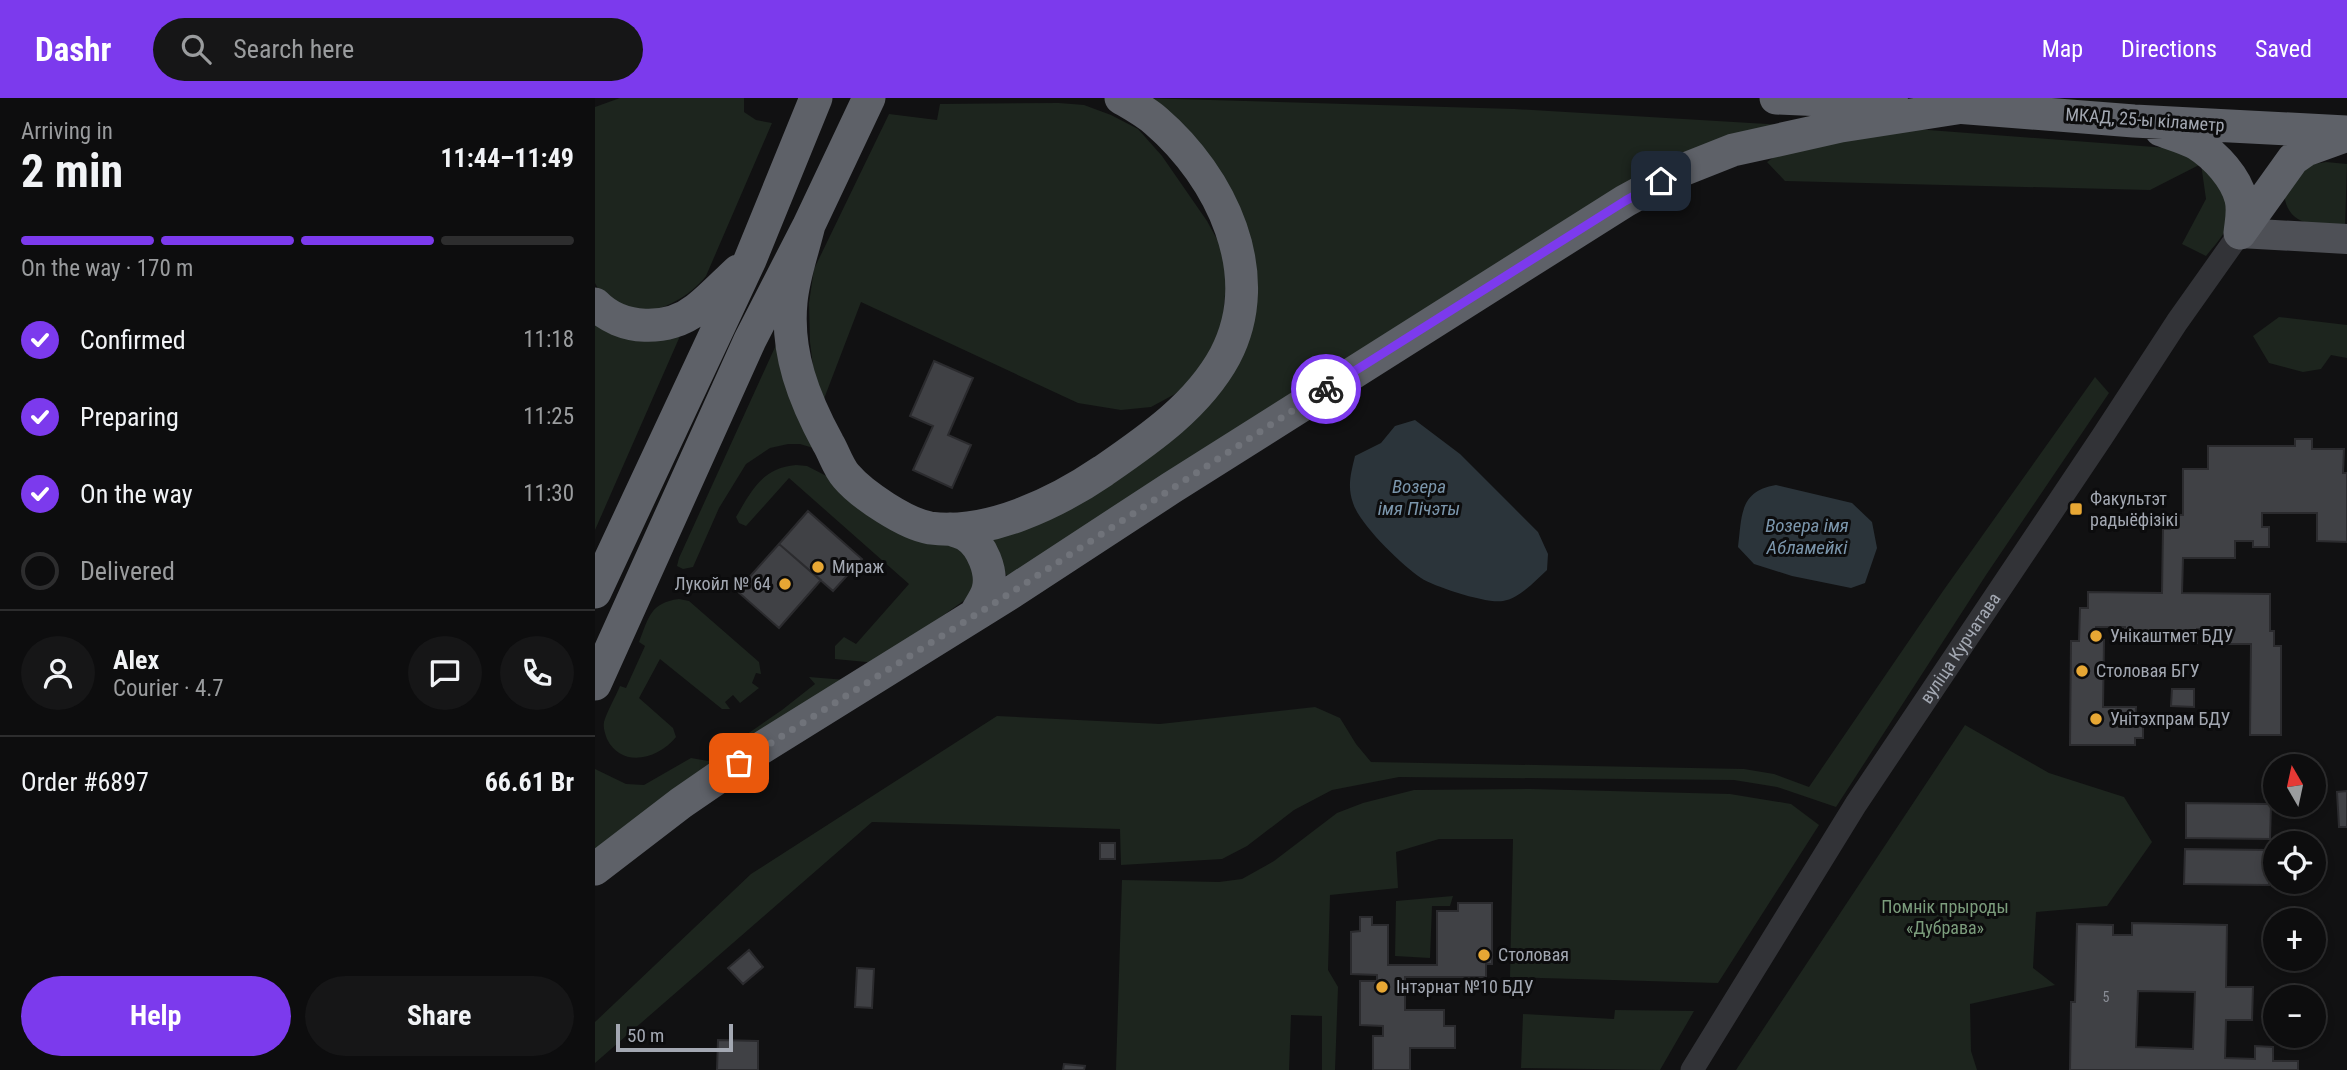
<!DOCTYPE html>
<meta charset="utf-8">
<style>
body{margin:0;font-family:"Roboto Condensed",sans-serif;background:#161617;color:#f1f3f6;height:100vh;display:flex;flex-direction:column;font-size:26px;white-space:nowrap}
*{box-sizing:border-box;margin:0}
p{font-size:23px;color:#9a9c9e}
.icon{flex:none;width:38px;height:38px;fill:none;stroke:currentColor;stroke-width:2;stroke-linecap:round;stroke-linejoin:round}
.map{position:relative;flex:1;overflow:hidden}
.drawer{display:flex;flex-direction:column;background:#0d0d0e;width:595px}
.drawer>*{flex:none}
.needle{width:46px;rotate:351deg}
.controls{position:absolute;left:1668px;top:656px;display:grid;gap:14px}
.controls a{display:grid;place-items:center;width:63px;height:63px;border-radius:50%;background:#0d0d0e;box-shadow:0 4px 10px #0003,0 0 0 2px #2d2d2e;font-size:35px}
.scale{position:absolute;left:21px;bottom:18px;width:117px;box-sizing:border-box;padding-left:7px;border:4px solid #a3a8b2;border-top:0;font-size:19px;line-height:24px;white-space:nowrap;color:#a3a8b2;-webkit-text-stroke:5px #0c0c0d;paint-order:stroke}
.pin{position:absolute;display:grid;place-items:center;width:60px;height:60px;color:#fff;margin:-30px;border-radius:14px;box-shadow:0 4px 10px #0006}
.courier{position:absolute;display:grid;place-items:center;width:70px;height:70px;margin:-35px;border:5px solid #7c3aed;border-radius:50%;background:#fff;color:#222;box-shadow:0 2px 9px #0007}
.headline em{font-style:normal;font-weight:700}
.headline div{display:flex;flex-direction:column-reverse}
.headline{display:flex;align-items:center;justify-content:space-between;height:119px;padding:0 21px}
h1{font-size:46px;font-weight:700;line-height:52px}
.bar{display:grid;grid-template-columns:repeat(4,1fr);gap:10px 7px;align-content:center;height:84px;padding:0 21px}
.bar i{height:9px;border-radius:5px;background:#2d2d2e}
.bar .current{background:#7c3aed}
.bar p{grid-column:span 4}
.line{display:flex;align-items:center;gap:18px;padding:0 21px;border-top:2px solid #2d2d2e}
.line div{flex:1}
.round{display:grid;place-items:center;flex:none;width:74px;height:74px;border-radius:37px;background:#161617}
ol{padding:0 21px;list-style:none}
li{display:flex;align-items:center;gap:21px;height:77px}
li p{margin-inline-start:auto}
li .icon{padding:7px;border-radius:50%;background:#7c3aed;color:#fff;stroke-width:4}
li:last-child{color:#9a9c9e}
li i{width:38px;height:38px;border:4px solid #2d2d2e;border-radius:50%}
.primary-button{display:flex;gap:14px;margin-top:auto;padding:14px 21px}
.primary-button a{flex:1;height:80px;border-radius:42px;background:#7c3aed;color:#fff;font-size:28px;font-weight:700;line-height:80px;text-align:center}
.primary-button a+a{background:#161617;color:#f1f3f6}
header{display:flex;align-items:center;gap:42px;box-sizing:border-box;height:98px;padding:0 35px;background:#7c3aed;color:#fff}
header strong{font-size:33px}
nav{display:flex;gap:38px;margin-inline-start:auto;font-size:24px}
.search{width:490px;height:63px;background:#161617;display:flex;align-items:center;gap:18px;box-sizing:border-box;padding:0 24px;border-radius:38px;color:#9a9c9e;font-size:26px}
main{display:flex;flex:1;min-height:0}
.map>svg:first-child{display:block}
</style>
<header>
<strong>Dashr</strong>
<div class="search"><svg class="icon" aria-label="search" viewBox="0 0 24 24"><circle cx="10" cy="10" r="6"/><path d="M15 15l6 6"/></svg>Search here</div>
<nav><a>Map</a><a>Directions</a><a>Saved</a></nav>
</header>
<main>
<section class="drawer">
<div class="headline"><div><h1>2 min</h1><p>Arriving in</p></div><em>11:44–11:49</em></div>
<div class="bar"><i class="current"></i><i class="current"></i><i class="current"></i><i></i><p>On the way · 170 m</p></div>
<ol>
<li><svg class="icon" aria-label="check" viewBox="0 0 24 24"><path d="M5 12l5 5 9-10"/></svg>Confirmed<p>11:18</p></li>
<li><svg class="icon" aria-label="check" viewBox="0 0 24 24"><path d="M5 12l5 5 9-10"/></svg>Preparing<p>11:25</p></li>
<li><svg class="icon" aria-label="check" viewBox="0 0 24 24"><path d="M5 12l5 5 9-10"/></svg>On the way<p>11:30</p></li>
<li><i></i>Delivered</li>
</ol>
<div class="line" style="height:126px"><a class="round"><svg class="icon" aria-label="person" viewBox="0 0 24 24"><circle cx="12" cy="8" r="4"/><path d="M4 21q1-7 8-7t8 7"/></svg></a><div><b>Alex</b><p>Courier · 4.7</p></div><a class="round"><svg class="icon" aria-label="chat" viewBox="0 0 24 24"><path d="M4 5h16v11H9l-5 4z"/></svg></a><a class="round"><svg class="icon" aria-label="phone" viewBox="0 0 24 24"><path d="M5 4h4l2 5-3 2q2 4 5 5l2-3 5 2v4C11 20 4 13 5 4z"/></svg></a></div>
<div class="line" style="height:91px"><div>Order #6897</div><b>66.61 Br</b></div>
<div class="primary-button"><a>Help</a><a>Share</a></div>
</section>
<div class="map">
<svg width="1752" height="972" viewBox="0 0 1752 972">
<rect width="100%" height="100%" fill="#111112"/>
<path fill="#1d251e" d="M25 0H149V14L161 22 177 25 111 178C92 201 71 209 43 218L6 196 0 185V9Z
M546 0 919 11 1188 27 412 478 392 438 547 362 655 185Z
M464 5 489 7 516 17 543 31 567 58 612 123 623 143 633 167 626 237 597 282 580 296 556 309 526 312 483 305 266 204 227 306 220 284 215 244 214 205 219 171 294 16 342 22 345 6Z
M1281 30H1307L1586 51C1595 54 1605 56 1612 62 1634 77 1645 106 1631 131 1626 141 1618 149 1611 158L1587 146 1611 101 1606 66 1555 92 1190 83 1172 64 1192 50Z
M1731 64 1752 66 1750 129C1721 127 1690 130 1689 92L1714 67Z
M1684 219 1752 227V260L1736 257 1726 271 1708 274 1674 265 1658 238Z
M0 221 85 238 0 432Z
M181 247 225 352 205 346H193L175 350 151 366 124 410 98 469 88 471 82 468 84 460Z
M1500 279 1514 295 1391 477 1241 709 1182 689 1139 682 804 679 737 692 699 712 652 748 627 761 526 767 525 731 277 724 0 965V924L156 776 402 618 565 626 720 609 745 620 761 646 776 664 1149 671 1179 676 1214 689 1348 493Z
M201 367 212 368 356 442 380 464 378 496 282 565 240 561V548L249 539 261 546 314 486 194 380 151 428 144 425 141 419C157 392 167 370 201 367Z
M84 501 94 503 164 564 166 576 161 575 157 585 164 590 145 605 138 597 130 604 135 611H127L65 561 44 600 78 630 81 639C63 661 27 671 12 641 10 635 8 630 9 624 12 613 20 600 25 588L31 590 50 548 44 544C54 519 55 505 84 501Z
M214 579 251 582 0 756V671L31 686 49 687 96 660 113 663 187 612 220 586Z
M1370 627 1454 675 1529 699 1557 744 1512 808 1441 814 1438 870 1460 887 1375 906 1376 953 1382 972H1141Z
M936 691 1135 696 1196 706 1224 727 1123 885 915 879 918 741H844L801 754 803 790 735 797 733 872 743 889 740 972H727V918L696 917 694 972H521L527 782 624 784 647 781 679 763 742 715 768 705 819 692Z
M858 798 855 808H837L835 860 800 858 801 803Z
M1020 912 1099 913 1065 972 926 970 928 916 1019 921Z"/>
<path fill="#2b343a" d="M820 322 865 356 943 434 953 456 952 472C940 483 925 500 908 503 892 506 840 489 826 480 807 467 765 427 758 405 752 388 756 375 760 358L786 345 800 328Z
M1181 387 1257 405 1277 424 1282 450 1270 485 1256 490 1197 478 1159 466 1143 449C1147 418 1144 393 1181 387Z"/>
<path fill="#404145" stroke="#2b2b2e" stroke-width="2" fill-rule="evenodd" d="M339 263 378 280 353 337 376 347 357 390 318 372 338 328 315 318Z
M1700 341H1717V351H1749L1748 375H1752V444L1722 443V415H1667V429H1674V449H1658V443H1640V460H1588L1587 495 1675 496V533H1679V548H1686V637H1655L1656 546H1612V531H1602V545L1530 544V529H1501V542H1509L1508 609H1541L1540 624 1548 625V640H1540V647H1475L1476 543H1484L1485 510H1493V494L1567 495 1568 431H1575V417H1588V371H1613V348H1700Z
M213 413 267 461 238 493 184 446Z
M184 446 226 482 184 530 142 493Z
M1577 591H1599V609L1576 608Z
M1752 693V729H1744L1742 694Z
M1591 705 1676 706 1675 741 1591 740Z
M505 745H520V761H505Z
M1590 751 1674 752V787L1589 786Z
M863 805H897V866H891V879H810V912H849V928H860V950H815V972H778V938H788V928L765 927V883H782V877L756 876V834L765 833V819H777V827H793V867H842V813H863Z
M1537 825 1632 827 1631 889H1658L1657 922H1631L1630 960 1660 961V948L1678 949V963H1703V972H1475L1476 904H1480L1482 826 1518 827V837H1537ZM1543 893 1600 894 1598 951 1541 949Z
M154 852 168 869 148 886 133 870Z
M262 870 279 871 277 910 260 909Z
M123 942 163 943V972H122Z
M469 966 490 968 489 972H468Z"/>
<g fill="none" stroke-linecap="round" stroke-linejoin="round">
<path stroke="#323337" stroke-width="23" id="s1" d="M1097 972 1261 706 1507 339 1582 224 1645 135"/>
<path stroke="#4e5056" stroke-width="30" d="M1645 135 1752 141"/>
<path stroke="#5e6168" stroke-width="33" d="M1181 0 1297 5
M1348 8 1539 23 1752 34
M1566 32C1577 36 1591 40 1602 46 1621 58 1641 80 1646 101 1649 113 1646 124 1645 135
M214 127C208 152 198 179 196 204 191 255 209 301 233 345 239 355 243 369 251 378 267 397 311 426 335 430 393 438 461 405 508 373 553 342 603 308 630 258 673 176 626 79 561 23 551 14 538 7 526 0
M1645 135 1698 61 1711 52 1750 38
M0 206C26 233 73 234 102 211 116 200 129 186 143 173
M355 431C360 433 366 434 371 437 387 447 398 474 393 492 391 500 384 509 380 517
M0 494 155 162 221 0
M0 586 155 242 214 127 274 0
M0 771 86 705 163 652 417 494 576 390 1030 103 1085 73 1138 52 1246 28 1368 9"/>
</g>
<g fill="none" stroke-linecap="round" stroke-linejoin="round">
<path stroke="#70737a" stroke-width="7" stroke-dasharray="0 12.6" d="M144 665 417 494 731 291"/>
<path stroke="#7c3aed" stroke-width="9" d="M731 291 1030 103 1066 83"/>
</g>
<g fill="#e7a734" stroke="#0c0c0d" stroke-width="2.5">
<rect x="1474" y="404" width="14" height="14" rx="3.5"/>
<circle cx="223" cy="469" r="7"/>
<circle cx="190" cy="486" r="7"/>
<circle cx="1501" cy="538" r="7"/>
<circle cx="1487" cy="573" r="7"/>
<circle cx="1501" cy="621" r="7"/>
<circle cx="889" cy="857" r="7"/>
<circle cx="787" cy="889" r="7"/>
</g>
<g text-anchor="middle" stroke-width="6" stroke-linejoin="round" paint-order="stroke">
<g font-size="14" fill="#8a8e97">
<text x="1511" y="904">5</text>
</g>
<g font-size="18" fill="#a3a8b2" stroke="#0c0c0d">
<text transform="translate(1550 22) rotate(4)" y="6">МКАД, 25-ы кіламетр</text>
<text dy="6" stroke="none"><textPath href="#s1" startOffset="500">вуліца Курчатава</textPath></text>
</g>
<g font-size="18" fill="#a3a8b2" stroke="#0c0c0d" text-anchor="start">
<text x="1495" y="407">Факультэт<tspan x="1495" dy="21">радыёфізікі</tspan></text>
<text x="237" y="475">Мираж</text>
<text x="176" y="492" text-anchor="end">Лукойл № 64</text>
<text x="1515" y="544">Унікаштмет БДУ</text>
<text x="1501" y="579">Столовая БГУ</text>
<text x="1515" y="627">Унітэхпрам БДУ</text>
<text x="903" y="863">Столовая</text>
<text x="801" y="895">Інтэрнат №10 БДУ</text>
</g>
<g font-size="18" fill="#7b9c7c" stroke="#0c0c0d">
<text x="1350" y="815">Помнік прыроды<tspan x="1350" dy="21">«Дубрава»</tspan></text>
</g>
<g font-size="19" font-style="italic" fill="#7b96ac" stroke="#0c0c0d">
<text x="824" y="395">Возера<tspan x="824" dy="22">імя Пічэты</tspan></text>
<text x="1212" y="434">Возера імя<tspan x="1212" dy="22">Абламейкі</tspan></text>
</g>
</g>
</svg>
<div class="controls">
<a><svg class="needle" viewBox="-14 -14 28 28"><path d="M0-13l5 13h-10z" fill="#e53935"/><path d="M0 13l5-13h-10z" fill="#9a9c9e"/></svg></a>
<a><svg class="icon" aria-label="locate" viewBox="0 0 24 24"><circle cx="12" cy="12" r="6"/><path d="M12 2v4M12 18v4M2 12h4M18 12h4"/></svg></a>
<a>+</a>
<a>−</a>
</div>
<div class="scale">50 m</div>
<div class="pin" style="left:144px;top:665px;background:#ea580c"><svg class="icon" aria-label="bag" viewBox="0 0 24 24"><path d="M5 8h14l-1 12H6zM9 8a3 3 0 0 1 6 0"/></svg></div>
<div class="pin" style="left:1066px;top:83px;background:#1f2937"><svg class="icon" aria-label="home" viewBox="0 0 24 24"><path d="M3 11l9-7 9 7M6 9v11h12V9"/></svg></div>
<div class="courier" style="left:731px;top:291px"><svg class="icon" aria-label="bike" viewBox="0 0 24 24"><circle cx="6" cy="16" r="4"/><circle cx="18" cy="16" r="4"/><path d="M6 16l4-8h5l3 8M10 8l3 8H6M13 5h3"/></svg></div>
</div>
</main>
